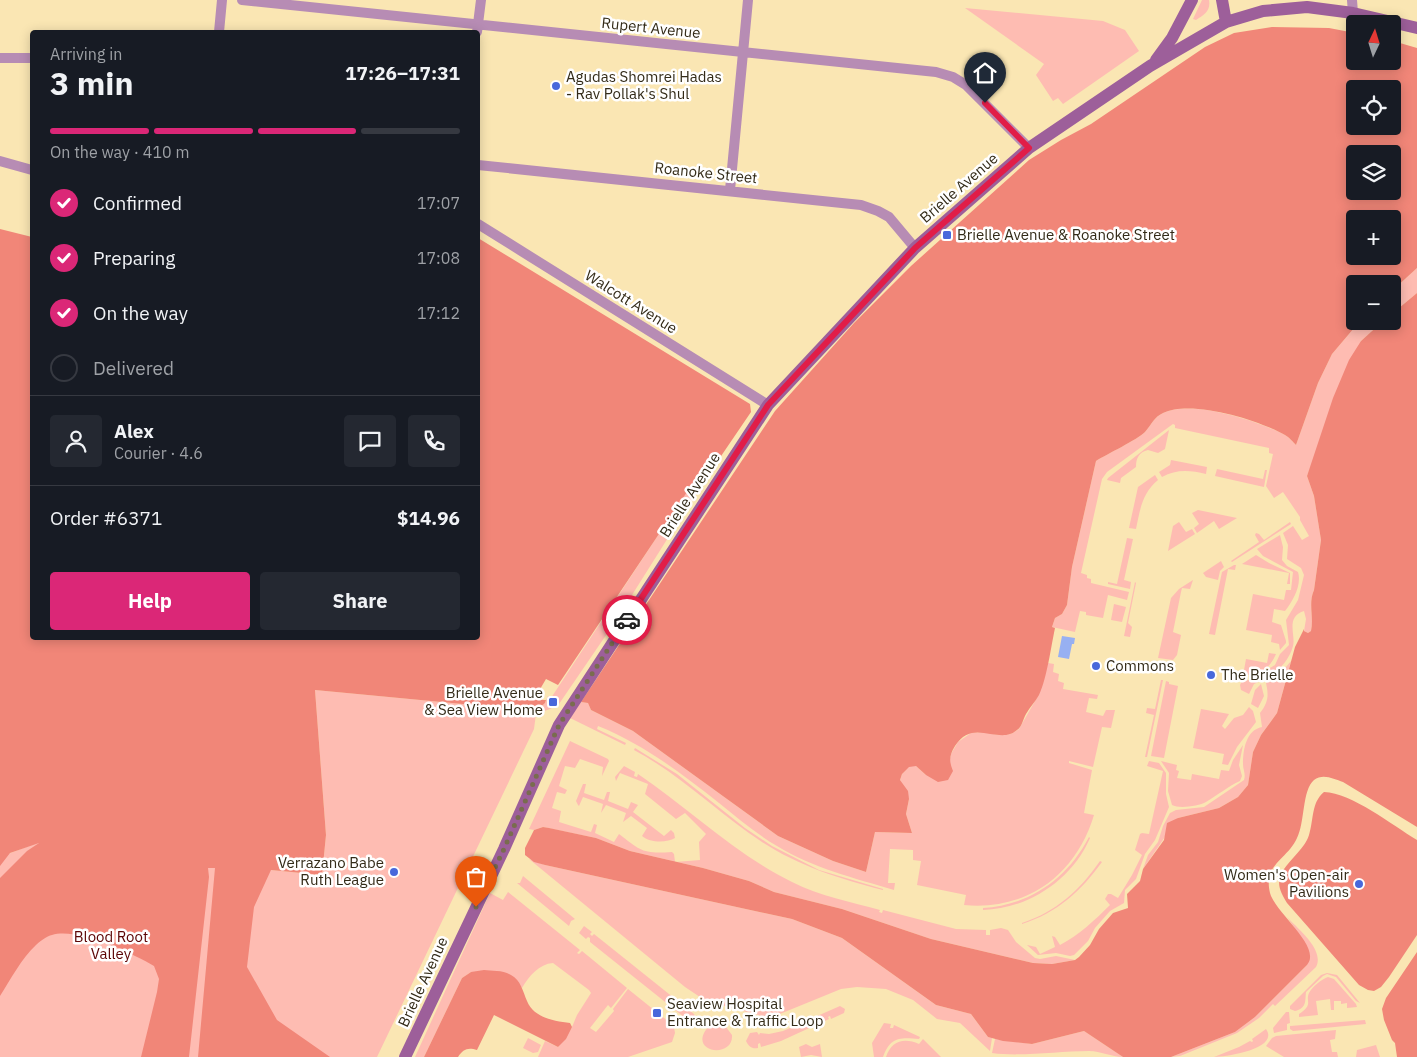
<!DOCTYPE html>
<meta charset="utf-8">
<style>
body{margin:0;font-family:"IBM Plex Sans",sans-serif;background:#242831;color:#f1f3f6;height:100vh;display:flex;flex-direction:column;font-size:19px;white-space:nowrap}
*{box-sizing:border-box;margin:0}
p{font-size:16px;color:#9ea1a6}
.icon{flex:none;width:28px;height:28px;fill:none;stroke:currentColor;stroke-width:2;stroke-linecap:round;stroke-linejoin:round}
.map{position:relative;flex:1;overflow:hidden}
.sheet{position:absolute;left:30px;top:30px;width:450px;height:610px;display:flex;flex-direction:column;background:#171b24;border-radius:5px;box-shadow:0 2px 12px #0003}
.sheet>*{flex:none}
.needle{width:32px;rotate:4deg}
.controls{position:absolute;left:1346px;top:15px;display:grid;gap:10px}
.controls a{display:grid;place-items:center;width:55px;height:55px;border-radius:5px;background:#171b24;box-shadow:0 2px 12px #0003;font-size:25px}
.pin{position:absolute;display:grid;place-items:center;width:42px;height:42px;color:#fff;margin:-51px -21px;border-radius:50% 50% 50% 0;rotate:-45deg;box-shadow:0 0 5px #0007}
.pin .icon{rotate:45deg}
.courier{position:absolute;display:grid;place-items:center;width:50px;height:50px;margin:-25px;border:4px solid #e11d48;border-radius:50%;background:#fff;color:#222;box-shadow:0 1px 6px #0007}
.head em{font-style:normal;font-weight:700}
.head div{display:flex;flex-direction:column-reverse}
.head{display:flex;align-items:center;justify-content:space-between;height:85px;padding:0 20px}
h1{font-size:32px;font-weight:700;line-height:38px}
.bar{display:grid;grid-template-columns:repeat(4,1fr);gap:8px 5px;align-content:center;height:60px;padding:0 20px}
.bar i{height:6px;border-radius:4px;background:#363941}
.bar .on{background:#db2777}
.bar p{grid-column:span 4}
.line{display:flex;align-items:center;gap:12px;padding:0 20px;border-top:1px solid #363941}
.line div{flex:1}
.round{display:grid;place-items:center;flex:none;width:52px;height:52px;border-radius:5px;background:#242831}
ol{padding:0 20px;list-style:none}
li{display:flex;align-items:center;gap:15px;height:55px}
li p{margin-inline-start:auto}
li .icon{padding:5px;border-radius:50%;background:#db2777;color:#fff;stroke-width:4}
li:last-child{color:#9ea1a6}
li i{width:28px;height:28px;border:2px solid #363941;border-radius:50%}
.primary-button{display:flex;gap:10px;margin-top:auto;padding:10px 20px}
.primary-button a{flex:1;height:58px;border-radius:5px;background:#db2777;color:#fff;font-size:20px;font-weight:700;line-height:58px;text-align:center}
.primary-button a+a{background:#242831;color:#f1f3f6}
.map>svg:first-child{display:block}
</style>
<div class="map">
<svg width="1417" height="1057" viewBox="0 0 1417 1057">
<rect width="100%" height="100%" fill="#fae6b3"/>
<path fill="#febcb2" d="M1202 0H1209C1211 11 1204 15 1196 20L1193 19Z
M965 8 1103 21 1125 30 1139 51 1063 104 1058 98 1053 101 1036 75 1044 64Z
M1417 268V293L1393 313V290Z
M1360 321H1383L1361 341 1307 476 1314 496 1321 540 1314 590C1308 603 1314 617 1311 631L1308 633 1304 631 1306 619 1304 611C1285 617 1296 635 1293 646 1289 661 1277 673 1264 679L1265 671 1275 665 1280 654 1289 645 1286 620 1298 600 1304 575 1301 568 1287 559 1288 545 1283 533 1293 526 1302 540 1309 536 1300 520V517L1283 492 1274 498 1266 486 1273 454 1269 453V448L1175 428V425L1173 424 1107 472 1102 479 1081 573 1087 575V578L1091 579V583L1129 592 1127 600 1108 595 1103 618 1086 615V612L1080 611 1075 632 1052 627 1055 618 1062 614 1067 605 1072 567 1096 461C1107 454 1137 440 1145 432 1152 424 1154 417 1163 413 1192 399 1258 421 1285 435 1289 437 1293 442 1296 445L1318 383 1332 354Z
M1169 430 1165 449 1158 453 1148 450C1139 452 1136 458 1136 467L1121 478 1120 483 1107 480 1108 478Z
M1171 460 1207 467 1206 474C1190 470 1176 469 1162 477L1159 472 1170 465Z
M1217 469 1263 479 1265 470H1267L1264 487 1215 476Z
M1155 475 1158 480C1142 493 1140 510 1136 529L1129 528 1138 487Z
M693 482 700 487 615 622 559 704 550 709 536 714 534 729 377 1057H0V857L42 841 193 867 271 870 322 875 326 835 315 690 536 711 545 703 548 696 551 698Z
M1198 510 1237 518 1219 529 1214 521 1197 533 1194 528 1199 524 1192 513Z
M1179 522 1186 532 1192 529 1195 534 1168 551 1173 526Z
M1290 522 1291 524 1232 562 1231 561 1259 542 1255 535 1256 533 1259 534 1264 540Z
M1280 535 1283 547 1282 560 1287 566 1298 572C1302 585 1293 601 1285 611L1274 609 1272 622 1281 625 1286 641V643L1280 650 1279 644 1271 642 1272 635 1246 630 1253 594 1284 600 1286 590H1291L1293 572 1263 556 1257 549Z
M1127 538 1133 539 1124 580 1131 582 1130 589 1108 584V582L1117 584Z
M1256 555 1269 563 1290 573V584H1287L1289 573 1242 564Z
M1221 561 1224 567 1220 571 1218 580 1206 577 1203 573Z
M1234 565H1236L1235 570 1228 569 1215 635 1209 634 1222 572Z
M1193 580 1190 589 1182 588 1181 592 1173 632 1181 635 1177 655 1173 660 1158 658 1171 598 1179 589Z
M1135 582 1136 583 1128 623 1132 627 1130 637 1124 636Z
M1114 604 1126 607 1122 622 1111 620Z
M1269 653 1276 654C1271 666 1259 679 1245 674L1244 670 1246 659 1267 663Z
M1291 661 1277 713 1261 735 1253 752 1248 785 1238 797 1219 808 1178 818 1143 869 1148 855 1158 842 1163 826 1170 813 1176 810 1204 807 1244 780C1246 774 1243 770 1243 764 1243 750 1246 730 1262 727L1260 713C1268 703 1269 696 1266 683L1280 674Z
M1048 663 1054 664 1053 672 1059 674 1058 681 1064 683 1063 689 1098 695 1097 699 1089 698 1086 712 1103 716 1106 710H1115L1111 728 1102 727 1093 767 1069 761V763L1092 770 1084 813 1094 815C1076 875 1027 911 964 905L966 895 917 885 921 861 913 860V850L890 849 888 883H895L894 890C854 878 813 868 777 846 756 834 738 818 719 803 681 773 643 744 598 726L597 729 626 743 625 745 570 718 581 702 588 703 591 710 633 731 778 836 833 861 866 872 875 832 912 833 906 814 909 799 900 780 902 774 909 766H916L926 775 949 762 951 754 958 742 971 733 984 732 998 735 1011 734 1019 729 1039 694Z
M1256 679 1260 681 1254 684 1249 694 1241 690 1240 685 1242 681Z
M1161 680H1163L1147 757H1145L1154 715 1146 713 1147 708 1155 709Z
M1166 681 1169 682V684L1178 686 1164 758 1151 756Z
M1261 684 1264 696 1258 708 1251 704 1255 690Z
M1249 707 1253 711 1256 722 1237 747 1228 765 1222 764 1224 754 1193 748 1201 709 1229 714 1222 726 1225 729 1234 718 1243 715Z
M570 741 608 759 609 761 602 776 603 767 580 759 575 768 565 766 559 786 567 790 565 794 557 792 552 808 561 811 559 822 591 832 594 824 597 825 595 833 614 842 619 834C641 851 643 854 672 852L674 854 675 862 700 860 699 842 706 834 685 813 676 819 645 794 648 784 620 773 616 781 615 777 624 766 635 772 634 776 637 777 638 774C690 809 736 855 792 882 820 896 851 902 880 910L879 912 882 913 883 910 956 929 986 930V935H990V930L1001 928 1008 930 1016 942 1035 958 1040 959 1056 956 1075 960 1052 964 1033 963 931 939 842 909 774 892 749 881 703 868 630 851 596 838 543 827 534 830 529 829Z
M1243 745 1239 765 1242 776 1240 781C1227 787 1218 795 1206 802 1199 806 1179 809 1172 805L1168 791 1169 773 1161 761 1177 765 1176 770 1179 771 1177 778 1191 780 1192 774 1219 779 1221 770 1229 771 1233 760Z
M635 748 677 774 745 828 772 846 819 870 883 889V890C840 879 799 866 762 842 718 813 681 775 634 750Z
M1149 761 1159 763 1166 773V794L1169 807 1155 840 1145 854 1136 879 1125 890 1124 903 1110 911 1095 928 1088 941 1074 955 1070 956 1056 953 1038 955 1027 945 1036 947 1040 954 1055 947 1052 936 1055 937 1060 945C1079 935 1095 920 1110 905L1105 899 1108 894H1111L1118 898 1132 875 1142 855 1135 850 1140 834 1142 833 1149 834 1163 771 1147 766Z
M583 784H586L584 793 604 800 607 792H610L608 801 628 809 631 802 638 805 633 812 664 836 671 830 674 833 675 838C667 843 650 843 642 836L647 828 631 816 623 822 626 813 606 805 601 813 603 804 583 797 579 806 578 805 576 801Z
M1089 837 1090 838C1072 880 1028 909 983 910V908C1030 905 1067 879 1089 837Z
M529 859 545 865 792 919 842 938 936 1005 971 1014 988 1037 992 1038 990 1051 960 1023 937 1019 913 1000 886 989 857 987 841 989 770 1018 713 1003 703 999 685 987Z
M1100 861 1102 862C1081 891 1057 913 1022 924V923C1056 912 1080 890 1100 861Z
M523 876 575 919 571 921 569 926 517 883H520Z
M508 892 580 950 577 953 579 954 582 951 627 988 611 1008 608 1005 590 1028 596 1032 614 1011 613 1009 628 989 669 1022 674 1027 675 1033 672 1042 628 1057H538L545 1041 558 1047 572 1027 577 1015 591 993 589 990 553 963C539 964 529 976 522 988L519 983 471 972 462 978 424 1057H415L490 893 503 900Z
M1287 917C1298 929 1325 950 1316 967L1275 1006 1273 1004 1259 1018 1237 1033 1180 1056 1171 1057 1235 1032 1255 1017 1307 965 1294 927Z
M584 926 592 932 590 934 592 936 594 934 694 1014 696 1018 695 1021 692 1022 689 1021 590 942V938L588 937 586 939 579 933Z
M1327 973 1337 975 1360 1003 1356 1001 1336 977 1327 974 1323 976 1306 992C1305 1001 1307 1008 1295 1011L1290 1009V1006L1321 975Z
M1328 977 1334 979 1356 1004 1357 1007 1347 1008V1003L1341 1004V1001H1334V1010H1331L1330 999 1316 1001 1318 1015 1299 1017V1014C1314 1004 1305 1002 1309 993 1312 987 1322 979 1328 977Z
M840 1006 845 1009 844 1013 831 1019 830 1016 828 1017 829 1019 781 1041 761 1047 760 1043 758 1044V1048C752 1049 749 1047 746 1041L750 1033 757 1032 759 1035 760 1033 769 1034 783 1031Z
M1286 1012H1289L1290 1023 1287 1024V1030L1274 1033 1273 1028Z
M1365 1020 1366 1024 1293 1031 1290 1029V1026Z
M884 1023 891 1024 890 1028H893L894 1025 920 1037 919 1039C900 1037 890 1037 883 1057H874L872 1043Z
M717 1024 726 1027 732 1035C734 1057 694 1054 704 1033 707 1027 711 1025 717 1024Z
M1266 1029C1280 1049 1226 1057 1214 1057L1239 1047 1250 1041 1252 1042 1253 1041 1252 1039Z
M1336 1030 1335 1039 1330 1040 1332 1052H1337L1338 1057H1284L1266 1046 1272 1038 1276 1036Z
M1084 1031 1123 1057C1111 1057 1101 1051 1089 1051 1059 1051 1021 1057 992 1053L995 1039 1032 1044Z
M528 1038 541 1045 538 1052 533 1053 523 1048Z
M923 1039 941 1057H886C891 1041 904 1037 919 1044Z
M806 1044 812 1047 820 1044 822 1057 811 1055 801 1057 799 1047Z
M1376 1045 1380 1057H1356L1357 1050Z"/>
<path fill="#f18678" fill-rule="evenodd" d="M1272 27 1329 28 1355 33V61H1392L1393 41 1417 48V268L1393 290 1392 284H1355V321H1360L1332 354 1318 383 1296 445C1293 442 1289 437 1285 435 1259 420 1191 399 1163 413 1154 417 1152 424 1145 432 1137 440 1107 454 1096 461L1072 567 1067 605 1062 614 1055 618 1052 627 1055 628C1051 647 1047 678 1039 695 1035 702 1030 707 1026 714 1023 719 1022 727 1017 730 999 746 973 717 955 746 949 756 949 761 953 771L948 780 938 782 926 775 916 766 909 767 902 774 900 780 908 791 909 799 906 814 912 833 875 832 866 872 833 861 778 836 633 731 591 710 588 703 581 702 775 411 854 323 911 266 1029 160 1061 140 1091 124 1205 47 1234 33ZM1355 89H1392V126H1355ZM1355 154H1392V191H1355ZM1355 219H1392V256H1355Z
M0 229 32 237V638H478V238L750 404 751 412 700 487 693 483 558 685 546 679 536 696 543 700H546L545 703 536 711 315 690 326 835 322 875 271 870 254 907 247 967 277 1020 330 1057H198L215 868H208L209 877 189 1057H141L157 992 159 979 154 966C132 953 77 927 52 935 47 936 39 942 36 945 21 959 11 979 0 996V878L27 851 39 843 10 853 0 866Z
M1417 293V827L1343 782C1334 779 1323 773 1314 780 1302 790 1305 823 1297 838 1287 860 1263 864 1270 893 1275 911 1312 939 1310 958 1310 961 1308 963 1307 965L1255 1017 1235 1032 1171 1057H1123L1084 1031 1032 1044 1003 1041 988 1037 971 1014 936 1005 842 938 792 919 545 865 534 862 525 855V848L534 830 543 827 549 828 596 838 630 851 703 868 749 881 774 892 842 909 931 939 1033 963 1052 964 1075 960 1079 957 1090 945 1099 929 1113 913 1128 908 1127 894 1140 881 1143 869 1164 840 1167 823 1178 818 1219 808 1238 797 1248 785 1253 752 1261 735 1277 713 1295 647 1304 629V631L1308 633 1311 631C1314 617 1308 603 1314 590L1321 540 1314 496 1307 476 1333 398 1349 360 1361 341 1383 321H1392L1393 313Z
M1324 792C1352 793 1392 825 1417 840V935L1389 977 1381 987 1374 991 1368 990 1359 985 1287 903C1282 894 1277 887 1280 877 1286 861 1304 851 1309 835 1314 819 1311 803 1324 792Z
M1417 952V1057H1397L1395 1043 1392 1040 1384 1020 1382 1009 1386 998Z
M484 970C492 971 503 970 511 975 521 980 523 992 527 1001 534 1018 554 1021 570 1023L572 1027 566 1039 558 1047 494 1015 477 1050C468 1047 463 1049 458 1057H424L462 978 471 972Z"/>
<path fill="#97b0f2" d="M1062 636 1075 638 1074 644H1072L1069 659 1058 657Z"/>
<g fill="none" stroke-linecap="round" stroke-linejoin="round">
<path stroke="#b78cb4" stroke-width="10" d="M242 0 936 72 953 77 966 85 1029 148
M1352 0 1353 13
M219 32 222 0
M477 32 481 0
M0 58H32
M0 161 32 170
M478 165 861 205 878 211 889 217 915 248
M730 190 748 0
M478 224 768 405"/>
<path stroke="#9d5f9a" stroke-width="12" d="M1222 0 1226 22
M1156 60 1172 38 1192 0
M405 1057 504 849 559 725 768 405 915 248 1029 148 1150 66 1226 22 1263 11 1307 7 1353 13 1417 28"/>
</g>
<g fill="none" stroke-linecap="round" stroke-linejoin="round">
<path stroke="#796c4e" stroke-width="5" stroke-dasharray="0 9" d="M476 907 504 849 559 725 627 620"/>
<path stroke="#e11d48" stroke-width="6" d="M627 620 768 405 915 248 1029 148 985 103"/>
</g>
<g fill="#4868db" stroke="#fff" stroke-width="2">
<circle cx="556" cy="86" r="5"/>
<rect x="942" y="230" width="10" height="10" rx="2.5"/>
<circle cx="1096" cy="666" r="5"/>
<circle cx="1211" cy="675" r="5"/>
<rect x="548" y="697" width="10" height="10" rx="2.5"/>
<circle cx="394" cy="872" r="5"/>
<circle cx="1359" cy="884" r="5"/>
<rect x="652" y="1008" width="10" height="10" rx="2.5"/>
</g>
<g text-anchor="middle" stroke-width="5" stroke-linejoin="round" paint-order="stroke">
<g font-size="15" fill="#332b18" stroke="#fff">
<text transform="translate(651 28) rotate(6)" y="5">Rupert Avenue</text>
<text transform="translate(706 173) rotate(6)" y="5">Roanoke Street</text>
<text transform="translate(959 188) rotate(-41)" y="5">Brielle Avenue</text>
<text transform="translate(631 302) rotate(32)" y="5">Walcott Avenue</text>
<text transform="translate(690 495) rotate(-57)" y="5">Brielle Avenue</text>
<text transform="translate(423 982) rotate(-65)" y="5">Brielle Avenue</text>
</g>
<g font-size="15" fill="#332b18" stroke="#fff" text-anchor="start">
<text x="566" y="82">Agudas Shomrei Hadas<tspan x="566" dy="17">- Rav Pollak's Shul</tspan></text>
<text x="957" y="240">Brielle Avenue &amp; Roanoke Street</text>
<text x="1106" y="671">Commons</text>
<text x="1221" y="680">The Brielle</text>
<text x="543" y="698" text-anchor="end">Brielle Avenue<tspan x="543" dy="17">&amp; Sea View Home</tspan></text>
<text x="384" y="868" text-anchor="end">Verrazano Babe<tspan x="384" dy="17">Ruth League</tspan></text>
<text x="1349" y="880" text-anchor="end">Women's Open-air<tspan x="1349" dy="17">Pavilions</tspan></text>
<text x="667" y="1009">Seaview Hospital<tspan x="667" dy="17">Entrance &amp; Traffic Loop</tspan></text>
</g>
<g font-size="15" fill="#5c0505" stroke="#fff">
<text x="111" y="942">Blood Root<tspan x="111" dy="17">Valley</tspan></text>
</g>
</g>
</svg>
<div class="controls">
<a><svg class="needle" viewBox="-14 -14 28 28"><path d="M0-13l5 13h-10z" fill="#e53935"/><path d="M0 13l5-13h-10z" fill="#9ea1a6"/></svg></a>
<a><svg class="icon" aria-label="locate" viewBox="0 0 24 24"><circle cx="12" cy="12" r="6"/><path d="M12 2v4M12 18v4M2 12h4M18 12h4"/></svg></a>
<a><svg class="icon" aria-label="layers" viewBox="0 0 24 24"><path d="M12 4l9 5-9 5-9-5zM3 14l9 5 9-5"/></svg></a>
<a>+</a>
<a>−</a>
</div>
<div class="pin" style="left:476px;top:907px;background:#ea580c"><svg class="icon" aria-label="bag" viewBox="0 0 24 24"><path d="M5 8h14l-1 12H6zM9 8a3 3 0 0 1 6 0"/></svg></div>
<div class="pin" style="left:985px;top:103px;background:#1f2937"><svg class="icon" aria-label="home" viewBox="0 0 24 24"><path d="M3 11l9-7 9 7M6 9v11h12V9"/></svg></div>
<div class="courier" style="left:627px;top:620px"><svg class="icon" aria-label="car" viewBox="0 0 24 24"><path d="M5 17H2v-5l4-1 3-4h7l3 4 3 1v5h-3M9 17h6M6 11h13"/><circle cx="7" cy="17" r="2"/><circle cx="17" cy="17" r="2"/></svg></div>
<section class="sheet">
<div class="head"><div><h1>3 min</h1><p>Arriving in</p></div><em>17:26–17:31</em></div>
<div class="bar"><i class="on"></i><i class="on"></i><i class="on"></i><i></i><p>On the way · 410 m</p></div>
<ol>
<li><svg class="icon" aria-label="check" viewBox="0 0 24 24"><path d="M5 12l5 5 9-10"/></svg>Confirmed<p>17:07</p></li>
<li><svg class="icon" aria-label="check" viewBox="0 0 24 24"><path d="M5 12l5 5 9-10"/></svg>Preparing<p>17:08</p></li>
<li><svg class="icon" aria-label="check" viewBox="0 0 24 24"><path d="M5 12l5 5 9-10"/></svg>On the way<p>17:12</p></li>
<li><i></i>Delivered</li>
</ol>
<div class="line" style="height:90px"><a class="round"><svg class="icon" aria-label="person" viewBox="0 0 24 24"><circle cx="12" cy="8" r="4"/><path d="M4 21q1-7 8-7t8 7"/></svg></a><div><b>Alex</b><p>Courier · 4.6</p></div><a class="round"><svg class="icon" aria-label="chat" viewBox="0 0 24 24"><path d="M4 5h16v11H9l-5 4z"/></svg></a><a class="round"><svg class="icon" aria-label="phone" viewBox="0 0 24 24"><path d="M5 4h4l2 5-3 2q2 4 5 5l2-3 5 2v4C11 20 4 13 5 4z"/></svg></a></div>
<div class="line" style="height:65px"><div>Order #6371</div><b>$14.96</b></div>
<div class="primary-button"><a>Help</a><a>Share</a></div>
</section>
</div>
